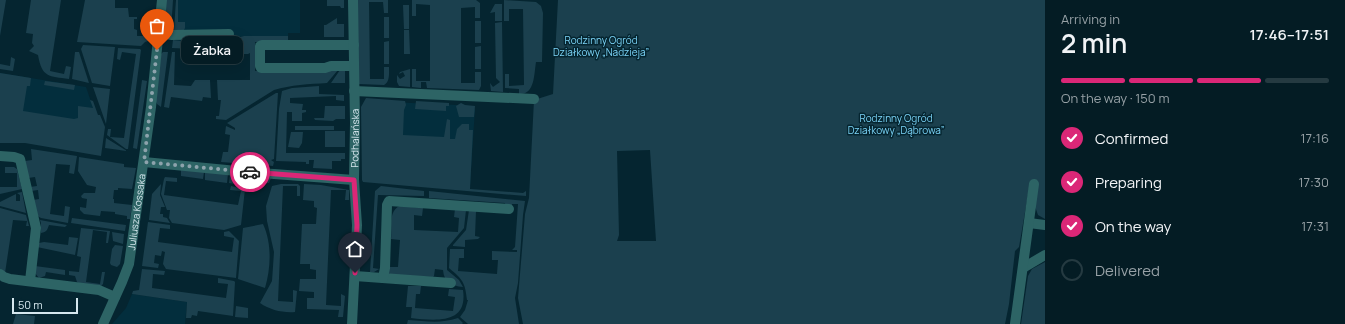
<!DOCTYPE html>
<meta charset="utf-8">
<style>
body{margin:0;font-family:Manrope,sans-serif;background:#122931;color:#f1f3f6;height:100vh;display:flex;flex-direction:column;font-size:15px;white-space:nowrap}
*{box-sizing:border-box;margin:0}
p{font-size:13px;color:#97a1a6}
.icon{flex:none;width:22px;height:22px;fill:none;stroke:currentColor;stroke-width:2;stroke-linecap:round;stroke-linejoin:round}
.map{position:relative;flex:1;overflow:hidden}
.panel{display:flex;flex-direction:column;background:#041c24;width:300px}
.panel>*{flex:none}
.scale{position:absolute;left:12px;bottom:10px;width:66px;box-sizing:border-box;padding-left:4px;border:2px solid #d6e7ee;border-top:0;font-size:11px;line-height:14px;white-space:nowrap;color:#d6e7ee;-webkit-text-stroke:3px #052530;paint-order:stroke}
.pin{position:absolute;display:grid;place-items:center;width:34px;height:34px;color:#fff;margin:-41px -17px;border-radius:50% 50% 50% 0;rotate:-45deg;box-shadow:0 0 4px #0007}
.pin .icon{rotate:45deg}
.courier{position:absolute;display:grid;place-items:center;width:40px;height:40px;margin:-20px;border:3px solid #db2777;border-radius:50%;background:#fff;color:#222;box-shadow:0 1px 5px #0007}
.bubble{position:absolute;height:28px;border-radius:8px;background:#041c24;box-shadow:0 4px 16px #0002,0 0 0 1px #253a41;font-size:13px;font-weight:600;line-height:28px;text-align:center}
.overview em{font-style:normal;font-weight:600}
.overview div{display:flex;flex-direction:column-reverse}
.overview{display:flex;align-items:center;justify-content:space-between;height:68px;padding:0 16px}
h1{font-size:26px;font-weight:600;line-height:30px}
.bar{display:grid;grid-template-columns:repeat(4,1fr);gap:6px 4px;align-content:center;height:48px;padding:0 16px}
.bar i{height:5px;border-radius:3px;background:#253a41}
.bar .active{background:#db2777}
.bar p{grid-column:span 4}
ol{padding:0 16px;list-style:none}
li{display:flex;align-items:center;gap:12px;height:44px}
li p{margin-inline-start:auto}
li .icon{padding:4px;border-radius:50%;background:#db2777;color:#fff;stroke-width:4}
li:last-child{color:#97a1a6}
li i{width:22px;height:22px;border:2px solid #253a41;border-radius:50%}
main{display:flex;flex:1;min-height:0}
.map>svg:first-child{display:block}
</style>
<main>
<div class="map">
<svg width="1045" height="324" viewBox="0 0 1045 324">
<rect width="100%" height="100%" fill="#052530"/>
<path fill="#032e3d" d="M176 0H300V33H288V36H244L233 39 181 41 173 40Z
M0 73 86 87 98 122 17 142Z
M367 101 457 105 460 109H475L470 186 368 177Z
M132 294 187 302 185 324H112L126 308Z"/>
<path fill="#1b404e" fill-rule="evenodd" d="M0 0H6L0 36Z
M31 0H61L50 71 64 74 66 66 71 67 69 79C49 76 42 78 38 55L29 51 34 46 32 43 33 34 26 33Z
M85 0H115V8H128L129 17H137V19H134V29L137 30V36H151V40L145 42 141 46 77 42Z
M166 0H173L171 31 167 28 165 23Z
M176 0H178V22H185V28L183 32 174 31Z
M327 0H344V8H341L340 6H327Z
M356 0H388V13H384L383 2H369L370 79H384V67H389C389 73 390 82 384 85L359 84Z
M412 0H476L480 3V18H475V7L461 8V83H475V72H481V86L479 90 427 88 426 82H421V88L412 87V69H416V81H430V5L416 4V16H412Z
M504 0 536 2 541 6 543 13 542 62H536C534 74 535 95 519 94V89L505 88V74H509V86L524 85 523 9H509V21H504Z
M558 0H1045V219L1038 215 1029 189 1019 247 1015 251 1009 304 1005 324H523L518 298 525 214 529 198 534 100 553 94ZM650 150 656 241H617L619 235 617 151Z
M495 4H502V21H495V12L490 13Z
M403 5H409V29H404Z
M384 17H389V38H384Z
M337 18V24H344V37H324V25H326Z
M475 21H481V43H475Z
M502 22 503 92 491 91 490 83 493 87 500 82 496 78 495 23Z
M404 30H409L410 54H404Z
M244 36H288V42H255V71L338 70 327 83C309 84 291 85 274 90L226 120 216 119V116H219L221 100H218L217 80H250V53L248 54H195L194 49 172 48 173 40 181 41 233 39Z
M389 41V64H384V42Z
M83 45 115 47 110 86 92 83 81 49Z
M481 46V69H475V47Z
M118 48 140 49 141 50 128 149H126L107 135 108 129H111L110 137 124 138 136 54 122 52 120 60 117 59Z
M75 52H79L89 83 72 79Z
M163 52H168L161 107 157 104 155 100 161 54Z
M172 52H175L174 85 191 86 195 80H210L211 98 203 97 202 101 171 97 169 108 164 107Z
M11 57 15 59 13 71 0 69V64L10 66Z
M410 69V87L399 86 397 82V75L400 79 405 76 403 72 399 74 400 72Z
M340 70H345V83H331Z
M0 73 31 78 30 86H27L23 111 74 119 78 118V106L93 108 90 100 93 101 98 115H100L105 127 101 156 25 143H0Z
M142 80 147 81 137 149 133 148Z
M45 81 75 85 74 90 44 85Z
M319 86V94L344 95V101L336 100V96L290 98V103L303 104 302 110H306V112L302 113V121H292V112H287L286 153H345V159H341V161H332V169L313 168 314 160H309V164H306V162L276 161 279 109 282 91 292 88Z
M93 87 110 89 106 124Z
M276 93H278L274 159 271 160 274 162 273 166 221 162 223 152H228L230 135 225 134 226 126 235 130V128L227 123Z
M366 98 405 101 406 105 404 110 403 135 444 137 447 119 450 120V139H455L457 129 462 124H469V130H473L470 189 523 193 526 191V196L363 182 362 180 361 107Z
M416 101 449 103V106H446V111L415 109Z
M461 103 465 105 475 106 474 117H459L456 106Z
M325 106H345V119H336L333 121 315 120 314 118H324Z
M295 126H334V130H295Z
M325 131H345V147H325Z
M291 132H303L302 143 299 148 288 147Z
M106 138 127 151 105 148Z
M31 149 77 156 74 174 69 173 70 165 56 164 50 214 64 216 65 206 70 207 68 223 41 218 36 215 33 200 39 199 38 190 31 191 30 187 37 186 35 177 28 178 25 161 32 160Z
M79 157 124 164V167L136 168 132 189 118 188V190H114L113 199H114V203L132 205 130 219H127V216L115 214V212L101 211 100 216 84 214 80 210V207L86 208 87 199 82 198 81 196 84 193H95L96 187 87 185 78 171Z
M5 167H14L17 169 22 189 0 194V187H17V173H5Z
M181 170 204 172 203 179 181 176Z
M205 172 228 174 227 183 205 180Z
M230 174 246 175 245 184 241 185 229 183Z
M249 175 272 176 269 183H249L248 181Z
M165 177 177 178V182L166 181 164 195 238 205 241 191 230 190 231 186 245 189 241 225 224 230 172 223 169 218 170 210H167L161 194 164 179Z
M161 184 160 195 165 207H161L160 214H163V217L167 218 170 223 149 220V219L152 194Z
M281 184H298L300 186V196H297V186H283L278 301 293 302V290L297 291 295 312C283 313 270 310 260 303L272 281 274 252 267 221 266 206 272 186Z
M304 184 321 185 349 190V200H345L346 190H331L326 305 341 306V294L345 296 343 317H338L339 310 307 309V298H314V292L299 291 300 279H316V270L310 269V264H300L302 224H316L317 208 314 207V201L303 200Z
M381 186 424 191V196L378 195 373 268 379 269 374 272H370L375 191Z
M429 191 525 201 523 215 518 283 515 298 519 324H468L460 317 465 310 468 300H467C465 282 463 280 449 268L450 249H464V258H459L458 271 497 274 498 260H492V251L517 252V250H512L515 247 518 204H512V208L506 207 505 203 429 198Z
M22 192 26 213 0 206V202L16 194V201H20V195L17 193Z
M400 206 423 208 422 216 414 215V230L458 232 459 218 454 217 455 209 466 210 464 228 447 248V270L459 280 463 287C451 286 444 282 443 270L435 269 434 276 433 277 390 275 388 271 387 267H398L400 240 391 239C392 229 388 210 400 206Z
M0 208 26 215 29 226H26L27 221 13 220 5 273 0 269Z
M469 210 476 211 475 236 480 237 478 239 465 240V247L453 246V245L466 230Z
M72 218 126 225 125 231 71 223Z
M40 220 67 225 65 227 49 225C47 230 47 232 41 233V223Z
M148 222 170 225V229L160 228 158 242 232 252 234 238 224 236V232L229 231 239 241 236 278 166 269 163 264 165 252 162 251 161 256 155 255 154 263 159 264 158 268 142 266Z
M263 224C272 243 271 268 265 288L238 279 243 228Z
M81 228 110 231 108 243H106L107 232 93 230 86 282 100 284 102 272H105L103 284 101 286 80 284 77 282 75 276 69 275V271L79 272 81 257 77 256Z
M112 232 124 234 123 244 113 241Z
M69 237 78 238 75 255 37 247 39 243 44 242 68 245Z
M115 245 123 246 120 264 117 267 111 265 110 263 112 249Z
M1045 262V324H1021L1028 276 1032 269Z
M35 266 65 270V275L46 272 45 276 39 278 35 273Z
M142 269 165 271 164 275 153 274 152 288 226 298 228 284 218 283V278L234 281 235 282 233 316 198 311 197 316 192 315 191 318H186L187 302 132 294 133 291 139 290Z
M408 286H421L420 294H416L415 308 453 311 455 297 448 296 449 289 463 290C468 324 437 321 411 318L412 307H406Z
M236 306 248 308V318L235 317Z
M16 314 35 316 34 324H13Z
M458 318 463 323 462 324H407L408 320C426 321 440 324 458 318Z"/>
<g fill="none" stroke-linecap="round" stroke-linejoin="round">
<g stroke="#2d6465" stroke-width="10">
<path d="M160 33 172 35 229 34"/>
<path d="M354 45H262L260 46V66L261 68H325L331 66H354"/>
<path d="M354 91 534 99"/>
<path d="M0 156 14 157 20 159 36 228 30 281"/>
<path d="M144 162 247 172 354 180"/>
<path d="M1029 223 1045 225"/>
<path d="M1023 268 1045 255"/>
<path d="M0 274 4 277 10 279 99 290 115 297"/>
<path d="M355 276 451 283"/>
<path d="M383 278 385 268 387 205 389 201 509 209"/>
<path id="s1" d="M103 324 122 282 129 264 151 107 162 0"/>
<path id="s2" d="M352 324 357 225 354 180 355 123 353 0"/>
<path d="M1015 324 1034 184"/>
</g>
</g>
<g fill="none" stroke-linecap="round" stroke-linejoin="round">
<path stroke="#8da3ac" stroke-width="4" stroke-dasharray="0 7.2" d="M157 50 144 162 250 172"/>
<path stroke="#db2777" stroke-width="5" d="M250 172 354 180 357 225 355 273"/>
</g>
<g text-anchor="middle" stroke-width="3" stroke-linejoin="round" paint-order="stroke">
<g font-size="10" fill="#7cd4f7" stroke="#052530">
<text x="601" y="44">Rodzinny Ogród<tspan x="601" dy="12">Działkowy „Nadzieja”</tspan></text>
<text x="896" y="122">Rodzinny Ogród<tspan x="896" dy="12">Działkowy „Dąbrowa”</tspan></text>
</g>
<g font-size="10" fill="#d6e7ee" stroke="#052530">
<text dy="4" stroke="none"><textPath href="#s2" startOffset="186">Podhalańska</textPath></text>
<text dy="4" stroke="none"><textPath href="#s1" startOffset="118">Juliusza Kossaka</textPath></text>
</g>
</g>
</svg>
<div class="scale">50 m</div>
<div class="pin" style="left:157px;top:50px;background:#ea580c"><svg class="icon" aria-label="bag" viewBox="0 0 24 24"><path d="M5 8h14l-1 12H6zM9 8a3 3 0 0 1 6 0"/></svg></div>
<div class="pin" style="left:355px;top:273px;background:#1f2937"><svg class="icon" aria-label="home" viewBox="0 0 24 24"><path d="M3 11l9-7 9 7M6 9v11h12V9"/></svg></div>
<div class="courier" style="left:250px;top:172px"><svg class="icon" aria-label="car" viewBox="0 0 24 24"><path d="M5 17H2v-5l4-1 3-4h7l3 4 3 1v5h-3M9 17h6M6 11h13"/><circle cx="7" cy="17" r="2"/><circle cx="17" cy="17" r="2"/></svg></div>
<div class="bubble" style="left:181px;top:36px;width:62px">Żabka</div>
</div>
<section class="panel">
<div class="overview"><div><h1>2 min</h1><p>Arriving in</p></div><em>17:46–17:51</em></div>
<div class="bar"><i class="active"></i><i class="active"></i><i class="active"></i><i></i><p>On the way · 150 m</p></div>
<ol>
<li><svg class="icon" aria-label="check" viewBox="0 0 24 24"><path d="M5 12l5 5 9-10"/></svg>Confirmed<p>17:16</p></li>
<li><svg class="icon" aria-label="check" viewBox="0 0 24 24"><path d="M5 12l5 5 9-10"/></svg>Preparing<p>17:30</p></li>
<li><svg class="icon" aria-label="check" viewBox="0 0 24 24"><path d="M5 12l5 5 9-10"/></svg>On the way<p>17:31</p></li>
<li><i></i>Delivered</li>
</ol>
</section>
</main>
